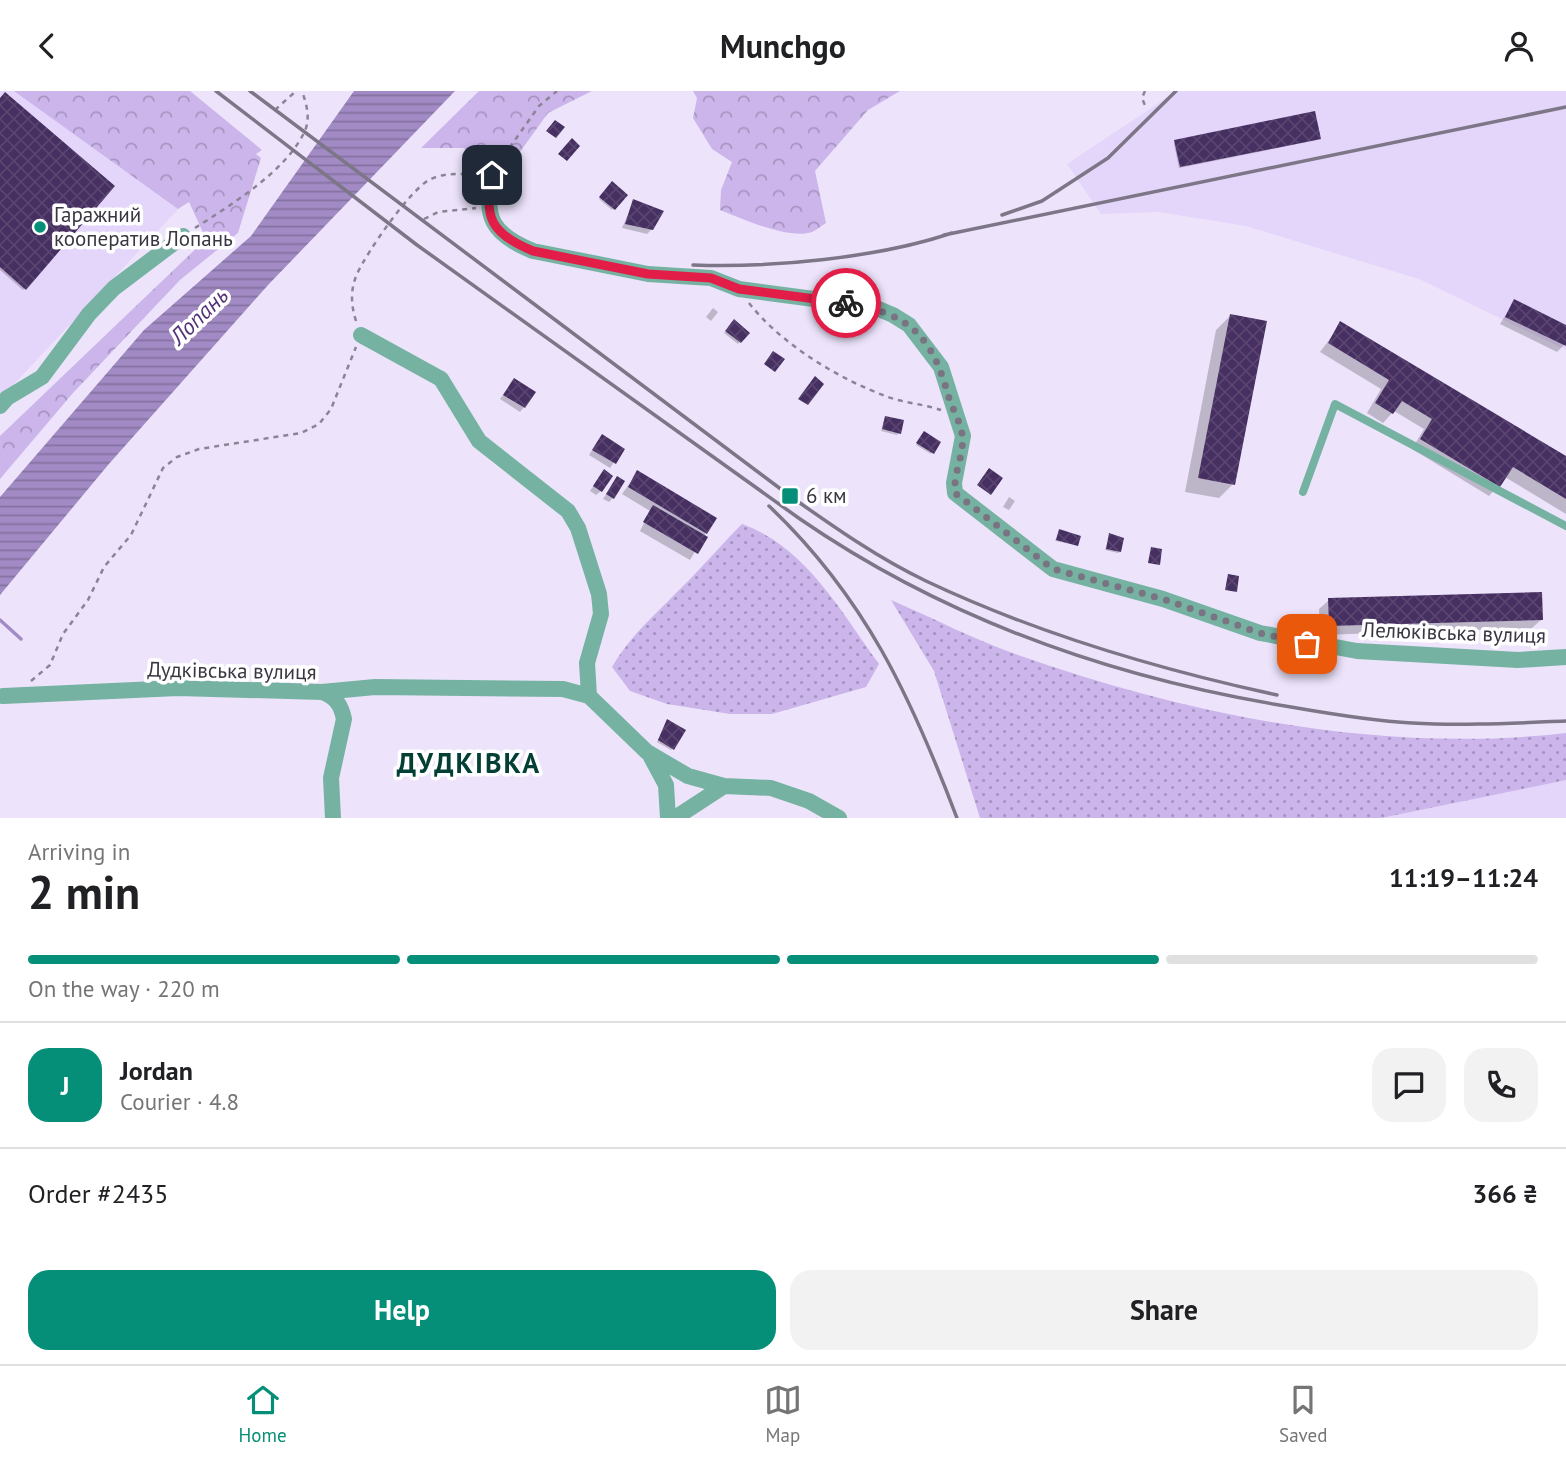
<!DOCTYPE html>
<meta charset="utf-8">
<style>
body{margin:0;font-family:"PT Sans",sans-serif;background:#f2f2f2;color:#202124;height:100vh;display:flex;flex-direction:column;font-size:26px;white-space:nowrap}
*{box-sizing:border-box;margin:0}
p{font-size:23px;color:#757577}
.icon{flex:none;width:38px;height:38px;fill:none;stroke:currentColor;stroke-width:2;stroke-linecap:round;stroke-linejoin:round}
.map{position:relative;height:727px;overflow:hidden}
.side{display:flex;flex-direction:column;background:#fff;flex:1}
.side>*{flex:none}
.pin{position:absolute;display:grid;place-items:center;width:60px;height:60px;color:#fff;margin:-30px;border-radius:14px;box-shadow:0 4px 10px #0006}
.courier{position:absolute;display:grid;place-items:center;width:70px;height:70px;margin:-35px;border:5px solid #e11d48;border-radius:50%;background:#fff;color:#222;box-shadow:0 2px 9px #0007}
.summary em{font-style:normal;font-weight:700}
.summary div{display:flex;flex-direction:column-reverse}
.summary{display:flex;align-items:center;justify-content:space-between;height:119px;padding:0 28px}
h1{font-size:46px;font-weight:700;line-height:52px}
.bar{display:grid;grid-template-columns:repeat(4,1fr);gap:10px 7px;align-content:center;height:84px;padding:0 28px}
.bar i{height:9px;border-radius:5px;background:#e0e0e0}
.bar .on{background:#058f78}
.bar p{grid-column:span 4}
.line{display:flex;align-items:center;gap:18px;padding:0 28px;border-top:2px solid #e0e0e0}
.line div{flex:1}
.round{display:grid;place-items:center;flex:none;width:74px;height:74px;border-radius:21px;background:#f2f2f2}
.primary-button{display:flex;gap:14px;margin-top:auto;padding:14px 28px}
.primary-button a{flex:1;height:80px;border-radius:21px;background:#058f78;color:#fff;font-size:28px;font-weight:700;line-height:80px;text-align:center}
.primary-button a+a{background:#f2f2f2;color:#202124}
header{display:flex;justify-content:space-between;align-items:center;height:91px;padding:0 28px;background:#fff;font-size:32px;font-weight:700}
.menu{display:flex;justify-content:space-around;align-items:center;height:98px;border-top:2px solid #e0e0e0;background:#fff;font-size:19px;color:#757577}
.menu a{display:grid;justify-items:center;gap:4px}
.menu .on{color:#058f78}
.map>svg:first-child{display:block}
</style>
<header><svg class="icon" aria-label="back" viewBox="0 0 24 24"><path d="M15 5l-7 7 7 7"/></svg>Munchgo<svg class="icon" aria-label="person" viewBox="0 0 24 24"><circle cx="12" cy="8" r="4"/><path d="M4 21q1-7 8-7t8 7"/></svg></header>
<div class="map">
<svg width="1566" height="727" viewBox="0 0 1566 727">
<defs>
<pattern id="grass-dots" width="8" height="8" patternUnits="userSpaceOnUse" patternTransform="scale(1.75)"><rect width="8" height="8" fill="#cbb5eb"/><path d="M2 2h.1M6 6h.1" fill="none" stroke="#a694c0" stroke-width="1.8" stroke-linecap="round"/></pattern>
<pattern id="forest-crowns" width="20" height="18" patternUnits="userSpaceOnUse" patternTransform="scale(1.75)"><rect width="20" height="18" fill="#cbb5eb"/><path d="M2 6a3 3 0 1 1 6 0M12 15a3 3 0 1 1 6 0" fill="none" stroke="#a694c0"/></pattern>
<pattern id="water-rules" width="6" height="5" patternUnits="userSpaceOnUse" patternTransform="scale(1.75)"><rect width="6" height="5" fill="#a28ac4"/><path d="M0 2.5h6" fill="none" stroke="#8572a1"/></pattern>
<pattern id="building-cross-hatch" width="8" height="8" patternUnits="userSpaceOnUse" patternTransform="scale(1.75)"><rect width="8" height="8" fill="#462f61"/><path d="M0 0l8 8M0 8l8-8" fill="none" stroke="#594570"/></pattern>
</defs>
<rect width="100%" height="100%" fill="#ede4fc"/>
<path fill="#e4d5fa" d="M0 0H22L183 113 0 308Z
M1177 0H1566V259L1419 188 1246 135 1159 121 1101 123 1067 73Z
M1566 689V727H1376Z"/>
<path fill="url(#grass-dots)" d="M742 433C806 456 841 521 879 573L866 596 772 623H730L667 613 630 600 612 576C631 544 652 527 677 501 700 479 720 455 742 433Z
M891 509C933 527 975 549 1018 564 1191 625 1382 663 1566 642V689L1381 727H980L934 580Z"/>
<path fill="url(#forest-crowns)" d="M14 0H190L262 59 256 63 261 67 238 142 180 189 73 302 0 388V345L206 148 189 111 178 118Z
M479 0H592L548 22 507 79 478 74 464 57H421Z
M693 0H900L868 19 815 80 826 132C822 134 817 139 812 141 789 149 743 128 720 119L721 99 732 71 712 58 693 27 697 7Z"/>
<path fill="url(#water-rules)" d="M354 0H455L269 193 108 374 0 504V406L144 239 251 145Z"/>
<path fill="#0003" d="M0 9 113 95 23 199 0 179Z
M1317 49 1179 77 1174 53 1175 51Z
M612 93 625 104 612 119 599 108Z
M634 110 652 138 647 143 622 137Z
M1514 211 1566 236 1564 254 1557 261 1500 233Z
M713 217 718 221 711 230 706 226Z
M1230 225 1233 393 1219 407 1185 401 1216 239Z
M734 231 747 242 738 253 724 242Z
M1341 233 1566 368V423L1505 386 1489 405 1412 358 1424 338 1394 320 1383 332 1367 322 1381 298 1320 261Z
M514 289 524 316 520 321 500 308Z
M885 327 899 342 897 344 881 340Z
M922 343 932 361 931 363 916 354Z
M598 350 623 358 610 377 589 364Z
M638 381 706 442 690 469 638 439 640 440 650 420 622 403Z
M600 385 601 400 596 404 590 400Z
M617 387 613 407 609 411 603 408Z
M1009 406 1015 410 1009 419 1003 416Z
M1059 440 1076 454 1055 450Z
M1110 444 1120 461 1118 462 1105 459Z
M1329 509 1542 528 1532 537 1320 544 1319 518Z
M666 631 672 658 671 659 657 651Z"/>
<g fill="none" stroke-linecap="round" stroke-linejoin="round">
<path stroke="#a28ac4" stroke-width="3.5" d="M0 529 21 548"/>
</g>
<path fill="url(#building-cross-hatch)" d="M5 1 115 95 26 199 0 176V7Z
M1315 20 1321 48 1180 76 1174 49Z
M555 29 565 36 556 47 546 40Z
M572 47 580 55 567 70 558 63Z
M612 90 628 104 615 119 599 106Z
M633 108 664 120 653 139 625 133Z
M1514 208 1566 234V255L1505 226Z
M1230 223 1267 230 1235 394 1198 387Z
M734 228 750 242 741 252 725 240Z
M1340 230 1566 365V408L1513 376 1500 396 1420 348 1432 328 1402 310 1393 323 1375 312 1389 289 1328 252Z
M773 260 785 268 775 281 764 273Z
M815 285 824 293 808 314 798 308Z
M514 287 536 301 525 317 503 304Z
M885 325 904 329 901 343 882 338Z
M924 340 941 351 934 363 916 352Z
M602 343 625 358 616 373 592 359Z
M989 377 1003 387 991 404 977 394Z
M604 378 613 385 602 401 593 395Z
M637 379 717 427 707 443 628 396Z
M617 385 625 390 614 408 606 403Z
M653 414 708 446 698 463 643 431Z
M1059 438 1081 445 1078 455 1056 449Z
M1109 442 1124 447 1121 461 1106 458Z
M1151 456 1162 458 1160 474 1148 472Z
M1228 483 1239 485 1237 501 1225 499Z
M1542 501 1543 529 1329 535 1328 507Z
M667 628 686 639 674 659 658 649Z"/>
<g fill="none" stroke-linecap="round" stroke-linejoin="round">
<path stroke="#8b8495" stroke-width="2.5" stroke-dasharray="5 5" stroke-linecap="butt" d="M1145 0 1142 7 1146 17
M275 19 296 0
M498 73 539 15 557 0
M424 128 438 121 476 117
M195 137C232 113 290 78 306 37 310 24 306 12 302 0
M749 212C782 254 839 288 888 306 905 312 923 313 941 319
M356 230C351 214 350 199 357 183 367 161 409 100 429 89 444 81 461 83 477 84
M31 590 50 574 63 543 88 509 104 476 131 444 163 377 177 366 199 358 301 342 319 333 331 318 356 256"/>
<path stroke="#76b2a2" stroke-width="8" d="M1303 401 1335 313 1566 435"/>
<path stroke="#76b2a2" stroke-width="16" d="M492 84C484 126 491 143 533 160L648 183 711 187 739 198 874 216 893 224 909 234 941 276 963 345 954 392 955 402 1053 478 1163 508 1260 542 1357 560 1518 569 1566 566
M361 244 441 288 479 350 568 420 578 437 599 503 601 523 587 572 589 605
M0 315 7 307 42 286 89 223 114 197 183 145
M322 601 375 596 563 598 589 605 647 661 688 685 724 695 771 697 809 710 839 727
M3 605 178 597 322 601C336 606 341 614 344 628L331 687 333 727
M651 666 666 694 668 727
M675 727 724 695"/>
<path stroke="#7c7686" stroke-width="3.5" d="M216 0 417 154 800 428C947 529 1116 588 1291 616 1331 623 1372 630 1412 632 1463 635 1515 632 1566 630
M250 0 790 405C834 436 878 467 926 490 1038 543 1157 578 1277 604
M1002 124 1042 110 1108 67 1176 0
M944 144 1566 16
M693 174C771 177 878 167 952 142
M769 415C865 506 911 606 957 727"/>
</g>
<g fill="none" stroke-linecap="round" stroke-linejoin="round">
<path stroke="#797382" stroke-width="7" stroke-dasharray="0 12.6" d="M846 212C910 223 932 244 949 307 953 319 960 330 962 343 965 363 953 382 955 402L1053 478 1163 508 1260 542 1307 553"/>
<path stroke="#e11d48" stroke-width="9" d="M492 84C483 126 491 143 533 160L648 183 711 187 739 198 846 212"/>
</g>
<g fill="#058f78" stroke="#fff" stroke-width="2.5">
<circle cx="40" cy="136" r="7"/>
<rect x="781" y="396" width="18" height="18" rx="3.5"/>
</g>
<g text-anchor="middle" stroke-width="7" stroke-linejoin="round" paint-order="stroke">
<g font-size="21" fill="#3a3641" stroke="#fff" text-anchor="start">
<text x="54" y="131">Гаражний<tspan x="54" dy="24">кооператив Лопань</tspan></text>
<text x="806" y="412">6 км</text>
</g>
<g font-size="21" fill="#3a3641" stroke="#fff">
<text transform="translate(1454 542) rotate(2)" y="7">Лелюківська вулиця</text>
<text transform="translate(232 580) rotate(1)" y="7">Дудківська вулиця</text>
</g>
<g font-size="23" font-style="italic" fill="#533278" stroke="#fff">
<text transform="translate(199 225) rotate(-44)" y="8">Лопань</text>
</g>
<g font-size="28" font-weight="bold" letter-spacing="2" fill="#033f34" stroke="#fff">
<text x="469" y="682">ДУДКІВКА</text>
</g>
</g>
</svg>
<div class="pin" style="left:1307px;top:553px;background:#ea580c"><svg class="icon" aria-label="bag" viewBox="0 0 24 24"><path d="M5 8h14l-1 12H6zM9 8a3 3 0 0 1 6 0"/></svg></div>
<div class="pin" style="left:492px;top:84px;background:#1f2937"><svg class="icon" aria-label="home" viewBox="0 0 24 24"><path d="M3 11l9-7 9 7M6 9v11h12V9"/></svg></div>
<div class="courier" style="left:846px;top:212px"><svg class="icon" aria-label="bike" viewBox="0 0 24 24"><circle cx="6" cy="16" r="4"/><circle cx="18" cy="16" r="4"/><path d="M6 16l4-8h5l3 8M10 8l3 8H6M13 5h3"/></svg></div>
</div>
<section class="side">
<div class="summary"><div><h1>2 min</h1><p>Arriving in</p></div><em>11:19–11:24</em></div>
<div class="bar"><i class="on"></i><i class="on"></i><i class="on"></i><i></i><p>On the way · 220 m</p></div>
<div class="line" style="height:126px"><b class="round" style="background:#058f78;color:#fff">J</b><div><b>Jordan</b><p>Courier · 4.8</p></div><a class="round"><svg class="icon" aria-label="chat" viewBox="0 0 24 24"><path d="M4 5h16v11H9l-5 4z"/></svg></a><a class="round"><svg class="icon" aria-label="phone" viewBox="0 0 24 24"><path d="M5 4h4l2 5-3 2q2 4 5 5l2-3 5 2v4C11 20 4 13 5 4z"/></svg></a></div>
<div class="line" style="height:91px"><div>Order #2435</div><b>366 ₴</b></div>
<div class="primary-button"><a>Help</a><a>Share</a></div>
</section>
<nav class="menu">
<a class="on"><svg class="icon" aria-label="home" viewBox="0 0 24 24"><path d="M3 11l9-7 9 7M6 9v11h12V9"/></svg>Home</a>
<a><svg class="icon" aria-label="map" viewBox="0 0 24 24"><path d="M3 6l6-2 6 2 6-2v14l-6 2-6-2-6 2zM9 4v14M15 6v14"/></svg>Map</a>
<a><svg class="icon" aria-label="saved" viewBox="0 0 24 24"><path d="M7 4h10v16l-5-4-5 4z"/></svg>Saved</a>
</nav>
